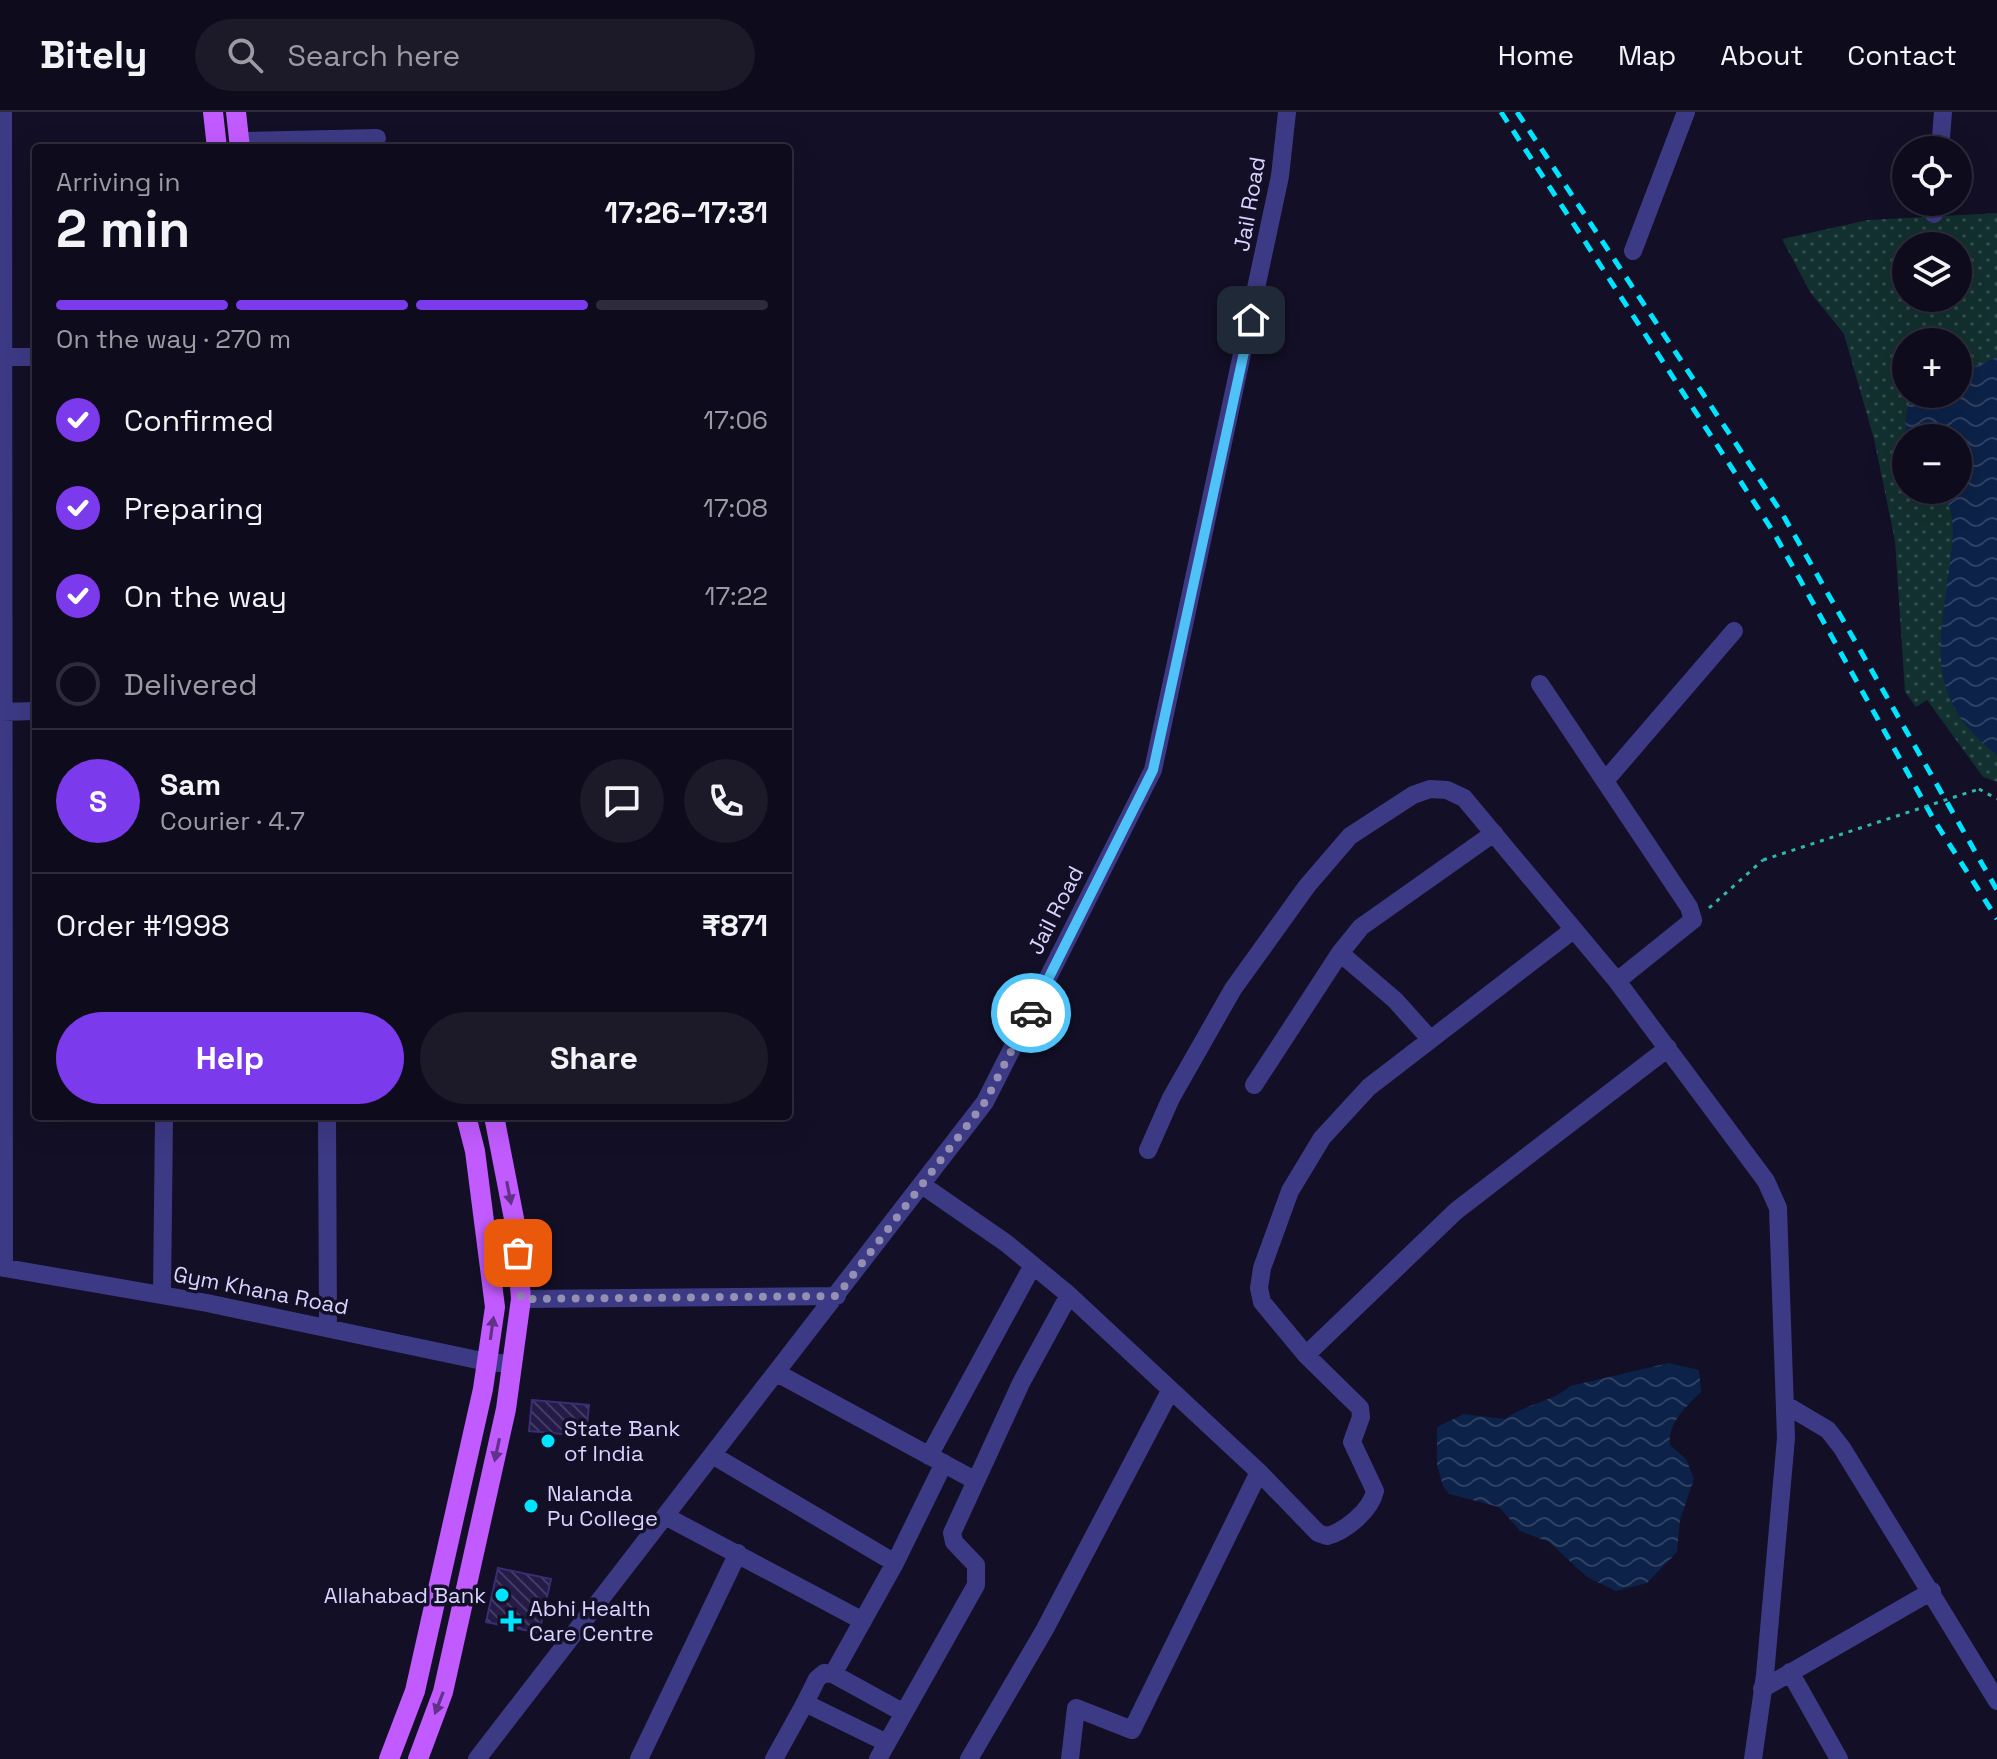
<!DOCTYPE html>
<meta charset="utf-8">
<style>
body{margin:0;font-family:"Space Grotesk",sans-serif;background:#1c1929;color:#f1f3f6;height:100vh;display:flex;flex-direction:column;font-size:30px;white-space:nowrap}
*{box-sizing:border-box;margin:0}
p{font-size:26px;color:#9b9ba3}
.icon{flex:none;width:44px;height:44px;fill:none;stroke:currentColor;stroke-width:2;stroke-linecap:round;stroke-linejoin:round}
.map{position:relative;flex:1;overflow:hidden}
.side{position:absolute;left:32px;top:32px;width:760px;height:976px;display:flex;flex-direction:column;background:#0e0b1c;border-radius:8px;box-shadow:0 8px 32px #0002,0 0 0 2px #2e2b3b}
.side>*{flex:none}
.buttons{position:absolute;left:1892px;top:24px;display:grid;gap:16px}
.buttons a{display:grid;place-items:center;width:80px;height:80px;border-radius:50%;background:#0e0b1c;box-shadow:0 8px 32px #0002,0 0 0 2px #2e2b3b;font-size:40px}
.pin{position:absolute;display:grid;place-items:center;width:68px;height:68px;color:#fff;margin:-34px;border-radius:16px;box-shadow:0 4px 12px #0006}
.courier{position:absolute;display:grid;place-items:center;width:80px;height:80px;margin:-40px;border:6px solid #4fc3f7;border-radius:50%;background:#fff;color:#222;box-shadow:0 2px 10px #0007}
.summary em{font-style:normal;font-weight:700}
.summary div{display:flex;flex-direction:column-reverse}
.summary{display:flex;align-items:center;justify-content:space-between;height:136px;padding:0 24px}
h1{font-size:52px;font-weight:700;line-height:60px}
.bar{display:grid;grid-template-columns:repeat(4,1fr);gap:12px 8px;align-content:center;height:96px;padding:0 24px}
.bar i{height:10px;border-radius:6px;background:#2e2b3b}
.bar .on{background:#7c3aed}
.bar p{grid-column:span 4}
.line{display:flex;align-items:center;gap:20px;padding:0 24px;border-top:2px solid #2e2b3b}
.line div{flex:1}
.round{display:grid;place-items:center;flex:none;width:84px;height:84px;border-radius:42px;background:#1c1929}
ol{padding:0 24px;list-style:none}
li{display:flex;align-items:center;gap:24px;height:88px}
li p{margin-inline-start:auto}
li .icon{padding:8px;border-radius:50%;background:#7c3aed;color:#fff;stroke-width:4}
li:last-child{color:#9b9ba3}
li i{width:44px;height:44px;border:4px solid #2e2b3b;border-radius:50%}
.primary-button{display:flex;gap:16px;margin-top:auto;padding:16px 24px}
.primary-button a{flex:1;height:92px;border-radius:48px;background:#7c3aed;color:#fff;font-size:32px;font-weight:700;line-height:92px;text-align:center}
.primary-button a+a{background:#1c1929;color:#f1f3f6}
header{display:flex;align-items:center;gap:48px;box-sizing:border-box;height:112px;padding:0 40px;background:#0e0b1c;border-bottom:2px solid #2e2b3b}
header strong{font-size:38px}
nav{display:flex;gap:44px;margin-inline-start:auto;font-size:28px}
.search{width:560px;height:72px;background:#1c1929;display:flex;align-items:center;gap:20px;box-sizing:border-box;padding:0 28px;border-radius:44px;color:#9b9ba3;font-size:30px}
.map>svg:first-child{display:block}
</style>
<header>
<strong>Bitely</strong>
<div class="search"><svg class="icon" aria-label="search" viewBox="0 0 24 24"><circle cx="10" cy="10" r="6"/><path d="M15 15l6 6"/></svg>Search here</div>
<nav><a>Home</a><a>Map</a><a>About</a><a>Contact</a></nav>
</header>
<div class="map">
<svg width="1997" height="1647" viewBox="0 0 1997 1647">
<defs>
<pattern id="park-dots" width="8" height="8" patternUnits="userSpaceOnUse" patternTransform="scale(2)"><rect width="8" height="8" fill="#12302f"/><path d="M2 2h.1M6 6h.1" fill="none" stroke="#344d4e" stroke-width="1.8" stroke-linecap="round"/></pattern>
<pattern id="water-waves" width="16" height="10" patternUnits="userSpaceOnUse" patternTransform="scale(2)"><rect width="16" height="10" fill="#0c2248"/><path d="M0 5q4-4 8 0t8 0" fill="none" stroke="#2f4163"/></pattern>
<pattern id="building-back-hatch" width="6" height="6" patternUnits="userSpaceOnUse" patternTransform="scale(2)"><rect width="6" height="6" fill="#241b47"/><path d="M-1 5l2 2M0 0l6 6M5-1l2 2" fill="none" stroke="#433b63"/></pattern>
</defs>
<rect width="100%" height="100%" fill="#130f26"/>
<path fill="url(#park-dots)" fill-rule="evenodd" d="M1997 101V670L1983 665 1927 588 1916 595 1905 580 1895 429 1874 327 1844 222 1810 180 1782 127 1868 108ZM1906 134H1958V186H1906ZM1906 230H1958V282H1906ZM1906 326H1958V378H1906Z"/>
<path fill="url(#water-waves)" d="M1997 245V643C1920 583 1941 528 1951 442 1954 418 1955 398 1940 378H1958V326H1906C1904 277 1914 282 1958 282V262Z
M1669 1251 1699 1258 1701 1280C1686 1295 1668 1310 1670 1333L1686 1347 1694 1367 1680 1408 1677 1440 1647 1471 1616 1479 1587 1465 1549 1430 1520 1419 1499 1395 1449 1382 1443 1374 1437 1353V1315L1464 1302 1505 1307C1525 1292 1553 1290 1570 1274Z"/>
<path fill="url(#building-back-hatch)" stroke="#3b2d73" stroke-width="2" d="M532 1288 589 1293 586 1324 529 1319Z
M498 1456 551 1467 539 1521 486 1510Z"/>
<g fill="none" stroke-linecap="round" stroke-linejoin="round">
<path stroke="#2fb8b0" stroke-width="3" stroke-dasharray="4 6" stroke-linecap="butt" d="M1979 677 1997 687
M1709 796 1763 748"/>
<path stroke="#3d3a85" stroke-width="18" d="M3 0 4 1156
M239 29 377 26
M1940 38 1943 0
M1934 102 1935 90
M1633 139 1686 0
M0 245H36
M1540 572 1689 795 1693 808 1617 869
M0 600 36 599
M1605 669 1734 519
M1340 841 1395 888 1430 927
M1254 973 1340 841 1361 815 1494 721
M327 1004 328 1215
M1148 1038 1171 986 1233 877 1307 774 1350 724 1413 683 1430 677 1447 678 1464 686 1617 869 1766 1069 1778 1096 1786 1326 1765 1563 1753 1647
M0 1155 207 1191 487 1250 512 1252
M162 1183 164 1004
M1069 1183 1259 1360 1318 1421 1327 1424C1346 1419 1371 1398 1375 1379L1352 1330 1361 1305 1360 1296 1306 1243 1262 1190 1259 1176 1262 1156 1290 1079 1322 1026 1369 975 1573 818
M521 1187 837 1184
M1306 1243 1456 1099 1668 936
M777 1261 976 1369
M1786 1293 1828 1318 1842 1336 1997 1589
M714 1344 895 1451 944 1351
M929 1344 1033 1153
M667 1405 863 1509
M1790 1560 1839 1647
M833 1562 895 1451
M1762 1577 1932 1479
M805 1591 817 1567 824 1561 833 1562 904 1601
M477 1647 985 990 1153 658 1280 64 1287 0
M639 1647 738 1441
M774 1647 805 1591 887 1631
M878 1647 976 1473V1453L954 1430 952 1421 1021 1271 1069 1183 1006 1131 922 1073
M969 1647 1045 1517 1170 1279
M1070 1647 1076 1596 1132 1618 1259 1360"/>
<path stroke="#c25bff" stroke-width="20" d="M213 0 217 36
M236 0 240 36
M389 1647 415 1579 483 1277 495 1195 475 1039 466 1004
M418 1647 443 1580 506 1297 521 1187 516 1117 494 1004"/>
<path stroke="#00e5ff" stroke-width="5" stroke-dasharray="12 10" stroke-linecap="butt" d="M1501 0 1774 421 1934 708 1997 807
M1517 0 1783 403 1997 778"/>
<path stroke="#2fb8b0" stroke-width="3" stroke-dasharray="4 6" stroke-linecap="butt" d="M1763 748 1979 677"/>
</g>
<defs><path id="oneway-solid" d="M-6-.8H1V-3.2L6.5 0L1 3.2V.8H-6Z" transform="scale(2)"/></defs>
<g fill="#623188">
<use href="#oneway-solid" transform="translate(509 1081) rotate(79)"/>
<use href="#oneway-solid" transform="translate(492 1216) rotate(-82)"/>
<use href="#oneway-solid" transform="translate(497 1338) rotate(102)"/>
<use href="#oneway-solid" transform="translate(439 1591) rotate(111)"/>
</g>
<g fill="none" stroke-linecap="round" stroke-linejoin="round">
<path stroke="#948fb3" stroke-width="8" stroke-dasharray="0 14.4" d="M518 1141 521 1187 837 1184 985 990 1031 901"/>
<path stroke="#4fc3f7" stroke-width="10" d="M1031 901 1153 658 1251 208"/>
</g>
<g fill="#00e5ff" stroke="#130f26" stroke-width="3">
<circle cx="548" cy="1329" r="8"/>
<circle cx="531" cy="1394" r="8"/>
<circle cx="502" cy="1483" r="8"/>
<path d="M507 1497h8v8h8v8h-8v8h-8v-8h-8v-8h8z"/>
</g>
<g text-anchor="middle" stroke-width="7" stroke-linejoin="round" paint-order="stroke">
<g font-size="22" fill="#d9d4ff" stroke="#130f26">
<text transform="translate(1249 92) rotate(-80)" y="8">Jail Road</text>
<text transform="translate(1055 798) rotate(-63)" y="8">Jail Road</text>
<text transform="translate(261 1178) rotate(11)" y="8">Gym Khana Road</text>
</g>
<g font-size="22" fill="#d9d4ff" stroke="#130f26" text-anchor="start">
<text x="564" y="1324">State Bank<tspan x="564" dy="25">of India</tspan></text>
<text x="547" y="1389">Nalanda<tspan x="547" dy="25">Pu College</tspan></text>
<text x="486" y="1491" text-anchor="end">Allahabad Bank</text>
<text x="529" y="1504">Abhi Health<tspan x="529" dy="25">Care Centre</tspan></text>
</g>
</g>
</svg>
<div class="buttons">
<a><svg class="icon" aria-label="locate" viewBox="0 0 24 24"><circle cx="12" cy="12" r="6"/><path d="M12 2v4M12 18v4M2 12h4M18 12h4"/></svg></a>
<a><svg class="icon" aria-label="layers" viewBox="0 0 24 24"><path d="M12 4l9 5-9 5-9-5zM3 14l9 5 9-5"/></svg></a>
<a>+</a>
<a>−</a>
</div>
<div class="pin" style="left:518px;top:1141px;background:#ea580c"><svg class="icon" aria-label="bag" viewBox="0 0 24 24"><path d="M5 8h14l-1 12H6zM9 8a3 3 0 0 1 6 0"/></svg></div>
<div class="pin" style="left:1251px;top:208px;background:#1f2937"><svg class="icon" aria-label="home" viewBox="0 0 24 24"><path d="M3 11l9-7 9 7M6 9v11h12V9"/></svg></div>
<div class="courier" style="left:1031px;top:901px"><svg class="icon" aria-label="car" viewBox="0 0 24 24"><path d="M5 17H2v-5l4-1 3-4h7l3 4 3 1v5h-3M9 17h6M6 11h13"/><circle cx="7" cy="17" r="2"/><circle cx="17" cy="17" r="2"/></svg></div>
<section class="side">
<div class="summary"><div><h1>2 min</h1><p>Arriving in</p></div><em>17:26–17:31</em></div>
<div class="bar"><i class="on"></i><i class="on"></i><i class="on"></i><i></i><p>On the way · 270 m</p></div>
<ol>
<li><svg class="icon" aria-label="check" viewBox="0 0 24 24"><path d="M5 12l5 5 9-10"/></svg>Confirmed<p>17:06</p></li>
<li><svg class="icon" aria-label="check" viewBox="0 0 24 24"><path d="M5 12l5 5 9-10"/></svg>Preparing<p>17:08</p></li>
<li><svg class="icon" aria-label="check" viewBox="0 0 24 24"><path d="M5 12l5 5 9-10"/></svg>On the way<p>17:22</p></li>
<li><i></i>Delivered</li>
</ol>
<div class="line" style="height:144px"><b class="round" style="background:#7c3aed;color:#fff">S</b><div><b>Sam</b><p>Courier · 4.7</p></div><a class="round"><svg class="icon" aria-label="chat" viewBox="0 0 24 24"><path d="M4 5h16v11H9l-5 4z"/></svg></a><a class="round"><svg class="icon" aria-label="phone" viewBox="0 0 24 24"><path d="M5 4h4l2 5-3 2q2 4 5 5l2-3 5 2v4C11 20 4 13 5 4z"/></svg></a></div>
<div class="line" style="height:104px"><div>Order #1998</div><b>₹871</b></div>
<div class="primary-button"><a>Help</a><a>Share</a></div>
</section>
</div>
